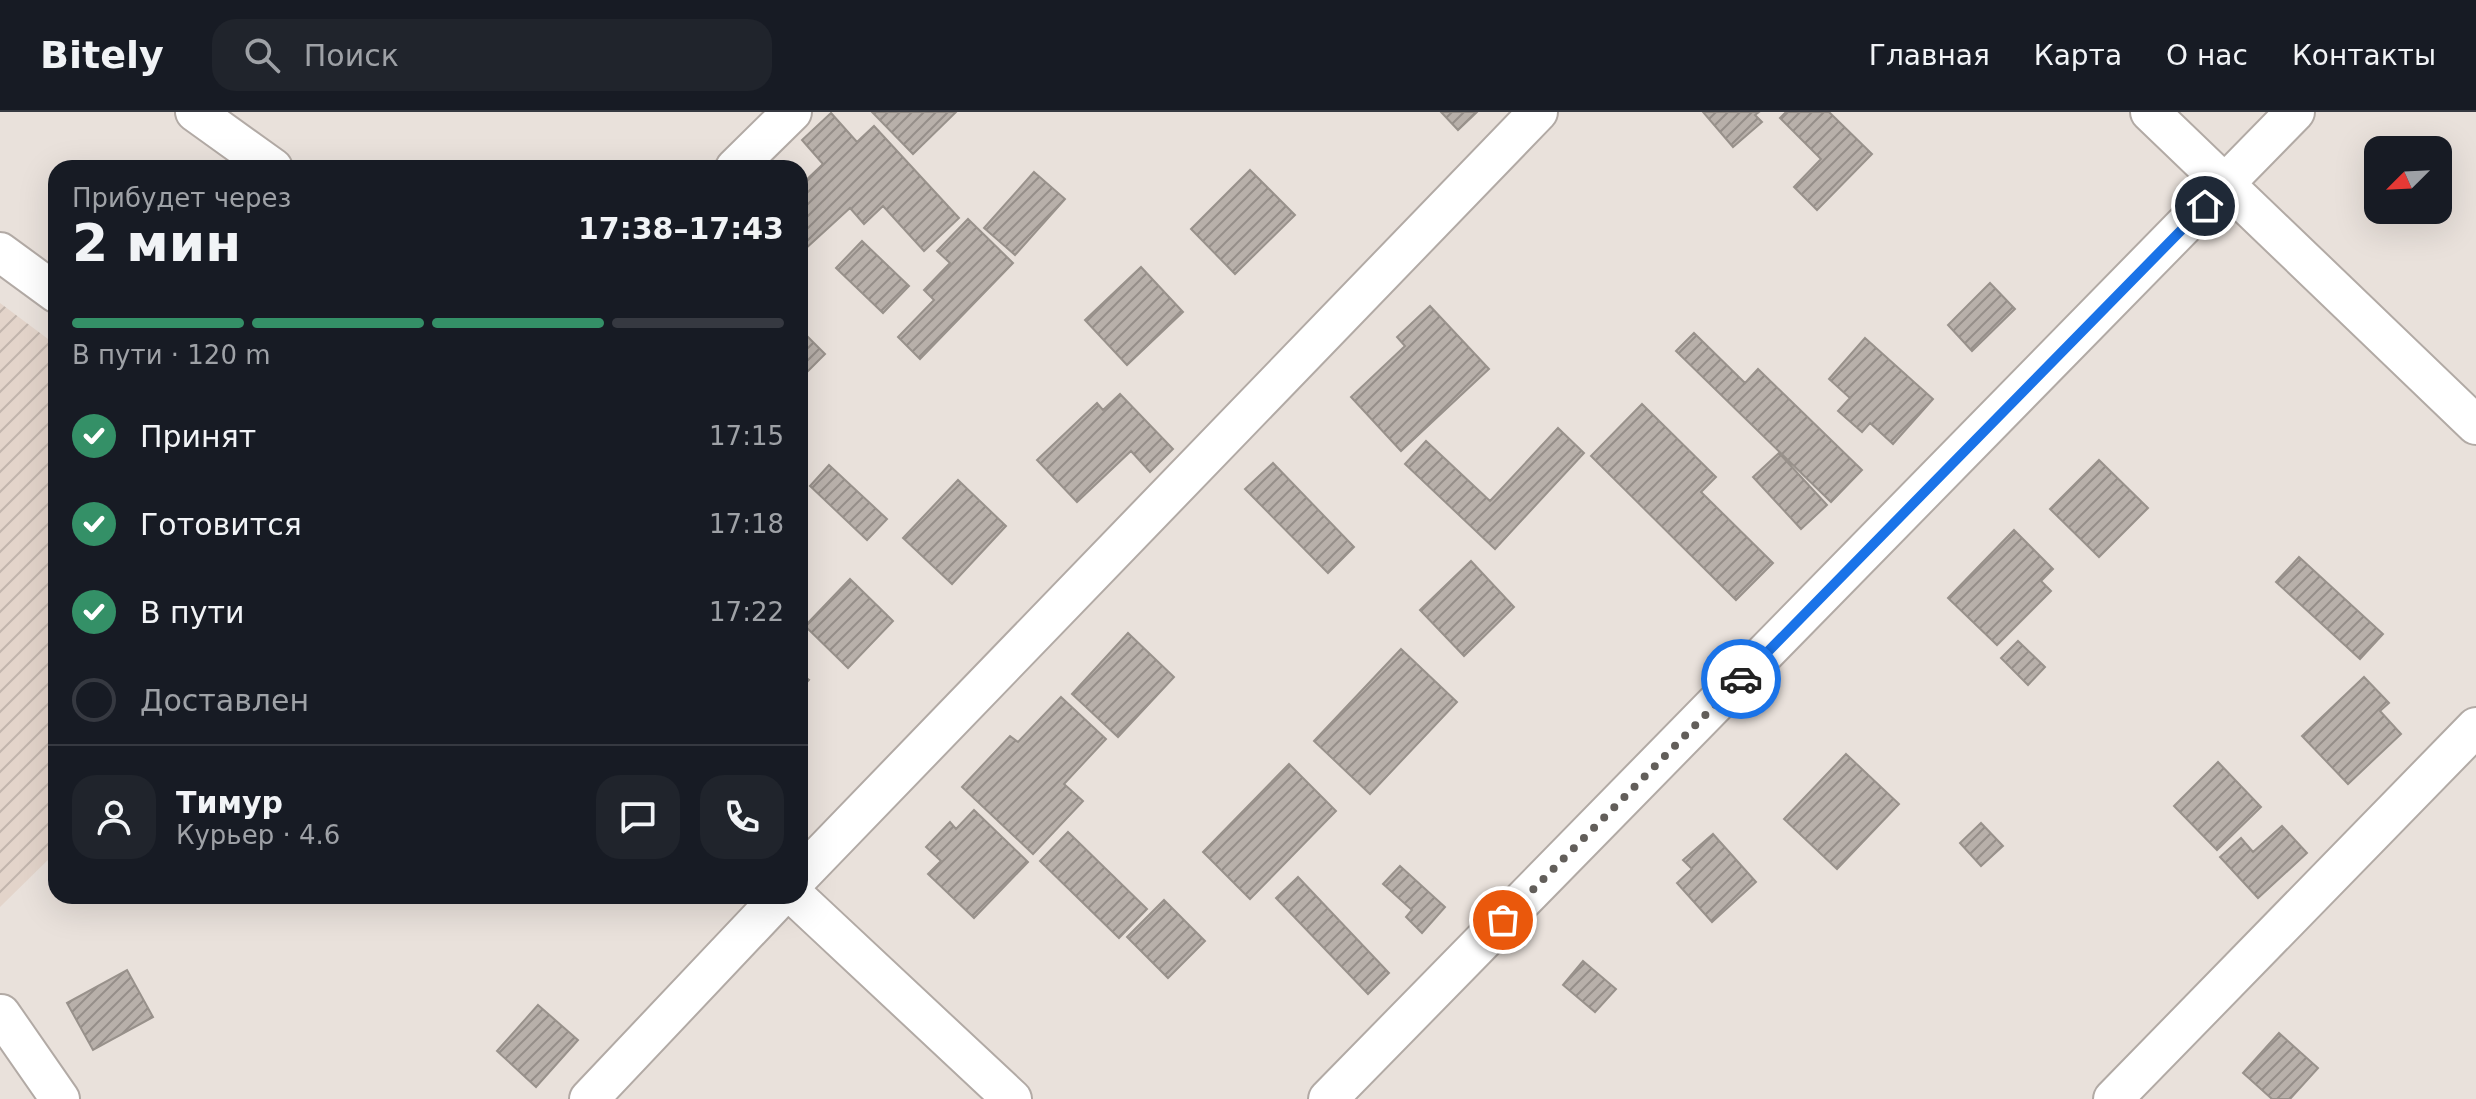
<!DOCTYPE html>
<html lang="ru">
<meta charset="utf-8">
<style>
body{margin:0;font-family:"DejaVu Sans",sans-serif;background:#20242c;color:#f1f3f6;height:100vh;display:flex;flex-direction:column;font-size:30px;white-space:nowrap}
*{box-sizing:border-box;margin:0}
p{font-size:26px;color:#9ea1a6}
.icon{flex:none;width:44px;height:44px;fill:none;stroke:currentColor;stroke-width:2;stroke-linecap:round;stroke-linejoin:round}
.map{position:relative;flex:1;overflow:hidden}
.panel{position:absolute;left:48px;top:48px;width:760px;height:744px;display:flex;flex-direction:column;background:#171b24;border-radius:24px;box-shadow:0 8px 32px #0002}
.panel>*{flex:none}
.needle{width:52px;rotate:246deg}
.controls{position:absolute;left:2364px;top:24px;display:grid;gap:16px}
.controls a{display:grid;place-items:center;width:88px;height:88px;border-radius:16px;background:#171b24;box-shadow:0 8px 32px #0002;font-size:40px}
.pin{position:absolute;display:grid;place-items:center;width:68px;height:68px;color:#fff;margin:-34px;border:4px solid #fff;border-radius:50%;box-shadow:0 2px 8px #0007}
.courier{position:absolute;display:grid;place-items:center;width:80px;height:80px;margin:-40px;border:6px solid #1a73e8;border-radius:50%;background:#fff;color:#222;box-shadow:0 2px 10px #0007}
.head em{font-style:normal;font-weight:700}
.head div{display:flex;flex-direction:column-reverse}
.head{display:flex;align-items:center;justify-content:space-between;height:136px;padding:0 24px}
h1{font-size:52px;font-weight:700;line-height:60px}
.bar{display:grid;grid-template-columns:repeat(4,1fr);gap:12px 8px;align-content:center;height:96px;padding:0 24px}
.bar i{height:10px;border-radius:6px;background:#363941}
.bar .active{background:#349067}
.bar p{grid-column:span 4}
.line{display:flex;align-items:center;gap:20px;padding:0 24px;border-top:2px solid #363941}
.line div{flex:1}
.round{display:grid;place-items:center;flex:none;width:84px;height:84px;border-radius:24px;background:#20242c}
ol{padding:0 24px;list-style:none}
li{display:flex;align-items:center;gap:24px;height:88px}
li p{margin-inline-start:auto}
li .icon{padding:8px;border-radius:50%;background:#349067;color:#fff;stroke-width:4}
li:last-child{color:#9ea1a6}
li i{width:44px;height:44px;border:4px solid #363941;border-radius:50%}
header{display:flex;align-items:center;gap:48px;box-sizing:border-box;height:112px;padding:0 40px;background:#171b24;border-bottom:2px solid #363941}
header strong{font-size:38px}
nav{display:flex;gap:44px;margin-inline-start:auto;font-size:28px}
.search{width:560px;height:72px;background:#20242c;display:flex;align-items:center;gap:20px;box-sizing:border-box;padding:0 28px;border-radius:24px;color:#9ea1a6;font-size:30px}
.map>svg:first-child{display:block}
</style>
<header>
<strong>Bitely</strong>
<div class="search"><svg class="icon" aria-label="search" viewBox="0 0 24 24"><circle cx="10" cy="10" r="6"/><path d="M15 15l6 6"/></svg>Поиск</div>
<nav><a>Главная</a><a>Карта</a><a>О нас</a><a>Контакты</a></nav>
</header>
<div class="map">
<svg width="2476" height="987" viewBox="0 0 2476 987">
<defs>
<pattern id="industrial-furrows" width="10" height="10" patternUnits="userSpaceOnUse" patternTransform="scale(2)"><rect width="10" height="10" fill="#e3d4ca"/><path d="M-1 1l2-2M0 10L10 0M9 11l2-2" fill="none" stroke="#c2b5ad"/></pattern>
<pattern id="building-hatch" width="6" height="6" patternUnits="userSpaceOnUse" patternTransform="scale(2)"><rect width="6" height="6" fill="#b8b0aa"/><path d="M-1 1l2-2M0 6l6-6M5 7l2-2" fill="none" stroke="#958e89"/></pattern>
</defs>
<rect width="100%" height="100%" fill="#e9e1db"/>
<path fill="url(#industrial-furrows)" d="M0 191 56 233V740L0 795Z"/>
<path fill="url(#building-hatch)" stroke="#98918b" stroke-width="2" d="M872 0H956L913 42Z
M1441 0H1477L1458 18Z
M1703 0H1759L1755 3 1762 10 1733 35Z
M1786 0H1829L1872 42 1817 98 1794 75 1821 47 1780 6Z
M831 1 857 30 874 14 959 106 924 139 883 94 864 112 850 96 804 138 800 134V74L823 52 802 28Z
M1250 58 1295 103 1235 162 1191 117Z
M1034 60 1065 87 1015 143 984 116Z
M968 107 1013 151 920 247 898 225 934 188 924 178 950 151 937 139Z
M862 129 909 174 883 201 836 156Z
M1141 155 1183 200 1127 253 1085 208Z
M1990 171 2015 197 1972 239 1948 213Z
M1430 194 1489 257 1401 339 1351 285 1405 234 1397 225Z
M800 217 825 242 800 267Z
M1694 221 1745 271 1758 257 1862 358 1831 390 1676 239Z
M1865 226 1933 287 1893 332 1870 311 1862 320 1838 299 1850 286 1829 267Z
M1120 282 1173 337 1150 360 1131 339 1077 390 1037 348 1097 291 1103 298Z
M1642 292 1716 365 1701 380 1773 451 1736 488 1591 344Z
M1558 316 1584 341 1495 437 1405 352 1426 329 1490 389Z
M1779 341 1827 393 1801 417 1753 365Z
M2099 348 2148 396 2099 445 2050 397Z
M1273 351 1354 435 1328 461 1245 377Z
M829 353 887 407 867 428 810 374Z
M958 368 1006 414 952 472 903 426Z
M2014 418 2053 457 2041 469 2051 479 1997 533 1948 486Z
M2299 445 2383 522 2360 547 2276 470Z
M1471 449 1514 495 1464 544 1420 498Z
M850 467 893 509 848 556 805 514Z
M1128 521 1174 565 1118 625 1072 582Z
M2018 529 2045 555 2028 573 2001 546Z
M1401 537 1457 590 1370 682 1314 629Z
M800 561 809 568 800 578Z
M2364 565 2389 591 2380 599 2401 622 2348 672 2302 624Z
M1061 585 1106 627 1064 672 1083 689 1033 742 962 675 1010 624 1018 630Z
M1846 642 1899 692 1837 757 1784 707Z
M2218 650 2261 695 2217 738 2174 694Z
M1289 652 1336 699 1250 787 1203 740Z
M974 698 1028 750 974 806 928 762 941 749 926 735 950 710 956 717Z
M1981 711 2003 734 1981 754 1960 731Z
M2282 714 2307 741 2258 786 2220 745 2241 726 2253 740Z
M1068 720 1147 797 1119 826 1040 749Z
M1713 722 1756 770 1712 810 1677 771 1692 757 1683 748Z
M1400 754 1445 795 1422 821 1406 805 1412 798 1383 772Z
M1298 765 1389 861 1368 882 1276 786Z
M1164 788 1205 829 1168 866 1127 825Z
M1583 849 1616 877 1595 900 1563 873Z
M127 858 153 905 93 938 67 891Z
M538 893 578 928 536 975 497 939Z
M2279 921 2318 956 2290 987H2272L2243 961Z"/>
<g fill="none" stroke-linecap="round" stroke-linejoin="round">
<g stroke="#b2aaa5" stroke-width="42">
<path id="minor" d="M195 0 273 56
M2150 0 2476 313
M735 56 792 0
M0 140 56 181
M800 764 1538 0
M795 784 1012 987
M1 902 60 987
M589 987 781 784
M1328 987 2295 0
M2113 987 2476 615"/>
</g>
<use href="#minor" stroke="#fff" stroke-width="38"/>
</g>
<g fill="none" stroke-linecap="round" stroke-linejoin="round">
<path stroke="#625e5a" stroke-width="8" stroke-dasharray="0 14.4" d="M1503 808 1741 567"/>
<path stroke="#1a73e8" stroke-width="10" d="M1741 567 2205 94"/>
</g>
</svg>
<div class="controls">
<a><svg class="needle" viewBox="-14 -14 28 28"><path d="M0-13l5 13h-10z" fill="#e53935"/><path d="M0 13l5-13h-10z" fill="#9ea1a6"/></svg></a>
</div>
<div class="pin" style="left:1503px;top:808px;background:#ea580c"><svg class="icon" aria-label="bag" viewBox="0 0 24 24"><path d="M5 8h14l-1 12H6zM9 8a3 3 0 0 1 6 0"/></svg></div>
<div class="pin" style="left:2205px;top:94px;background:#1f2937"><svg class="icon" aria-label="home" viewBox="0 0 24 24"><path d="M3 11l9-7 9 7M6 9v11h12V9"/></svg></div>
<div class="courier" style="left:1741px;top:567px"><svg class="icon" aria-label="car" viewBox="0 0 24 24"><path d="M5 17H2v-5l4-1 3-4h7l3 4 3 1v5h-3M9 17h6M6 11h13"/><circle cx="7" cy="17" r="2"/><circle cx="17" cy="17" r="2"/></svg></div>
<section class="panel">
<div class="head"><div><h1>2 мин</h1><p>Прибудет через</p></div><em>17:38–17:43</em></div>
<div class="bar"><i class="active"></i><i class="active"></i><i class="active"></i><i></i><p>В пути · 120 m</p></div>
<ol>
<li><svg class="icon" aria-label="check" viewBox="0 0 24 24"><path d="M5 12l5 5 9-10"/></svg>Принят<p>17:15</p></li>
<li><svg class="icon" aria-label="check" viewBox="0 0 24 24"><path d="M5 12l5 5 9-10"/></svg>Готовится<p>17:18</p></li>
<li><svg class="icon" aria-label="check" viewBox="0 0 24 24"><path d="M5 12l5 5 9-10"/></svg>В пути<p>17:22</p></li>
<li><i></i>Доставлен</li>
</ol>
<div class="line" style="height:144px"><a class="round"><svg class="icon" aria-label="person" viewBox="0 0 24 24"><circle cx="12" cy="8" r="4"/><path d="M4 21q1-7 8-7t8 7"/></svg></a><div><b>Тимур</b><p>Курьер · 4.6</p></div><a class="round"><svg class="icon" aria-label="chat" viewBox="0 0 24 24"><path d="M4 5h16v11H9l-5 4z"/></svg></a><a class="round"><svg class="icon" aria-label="phone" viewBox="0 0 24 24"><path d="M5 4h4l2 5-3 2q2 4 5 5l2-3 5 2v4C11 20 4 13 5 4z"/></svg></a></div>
</section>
</div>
